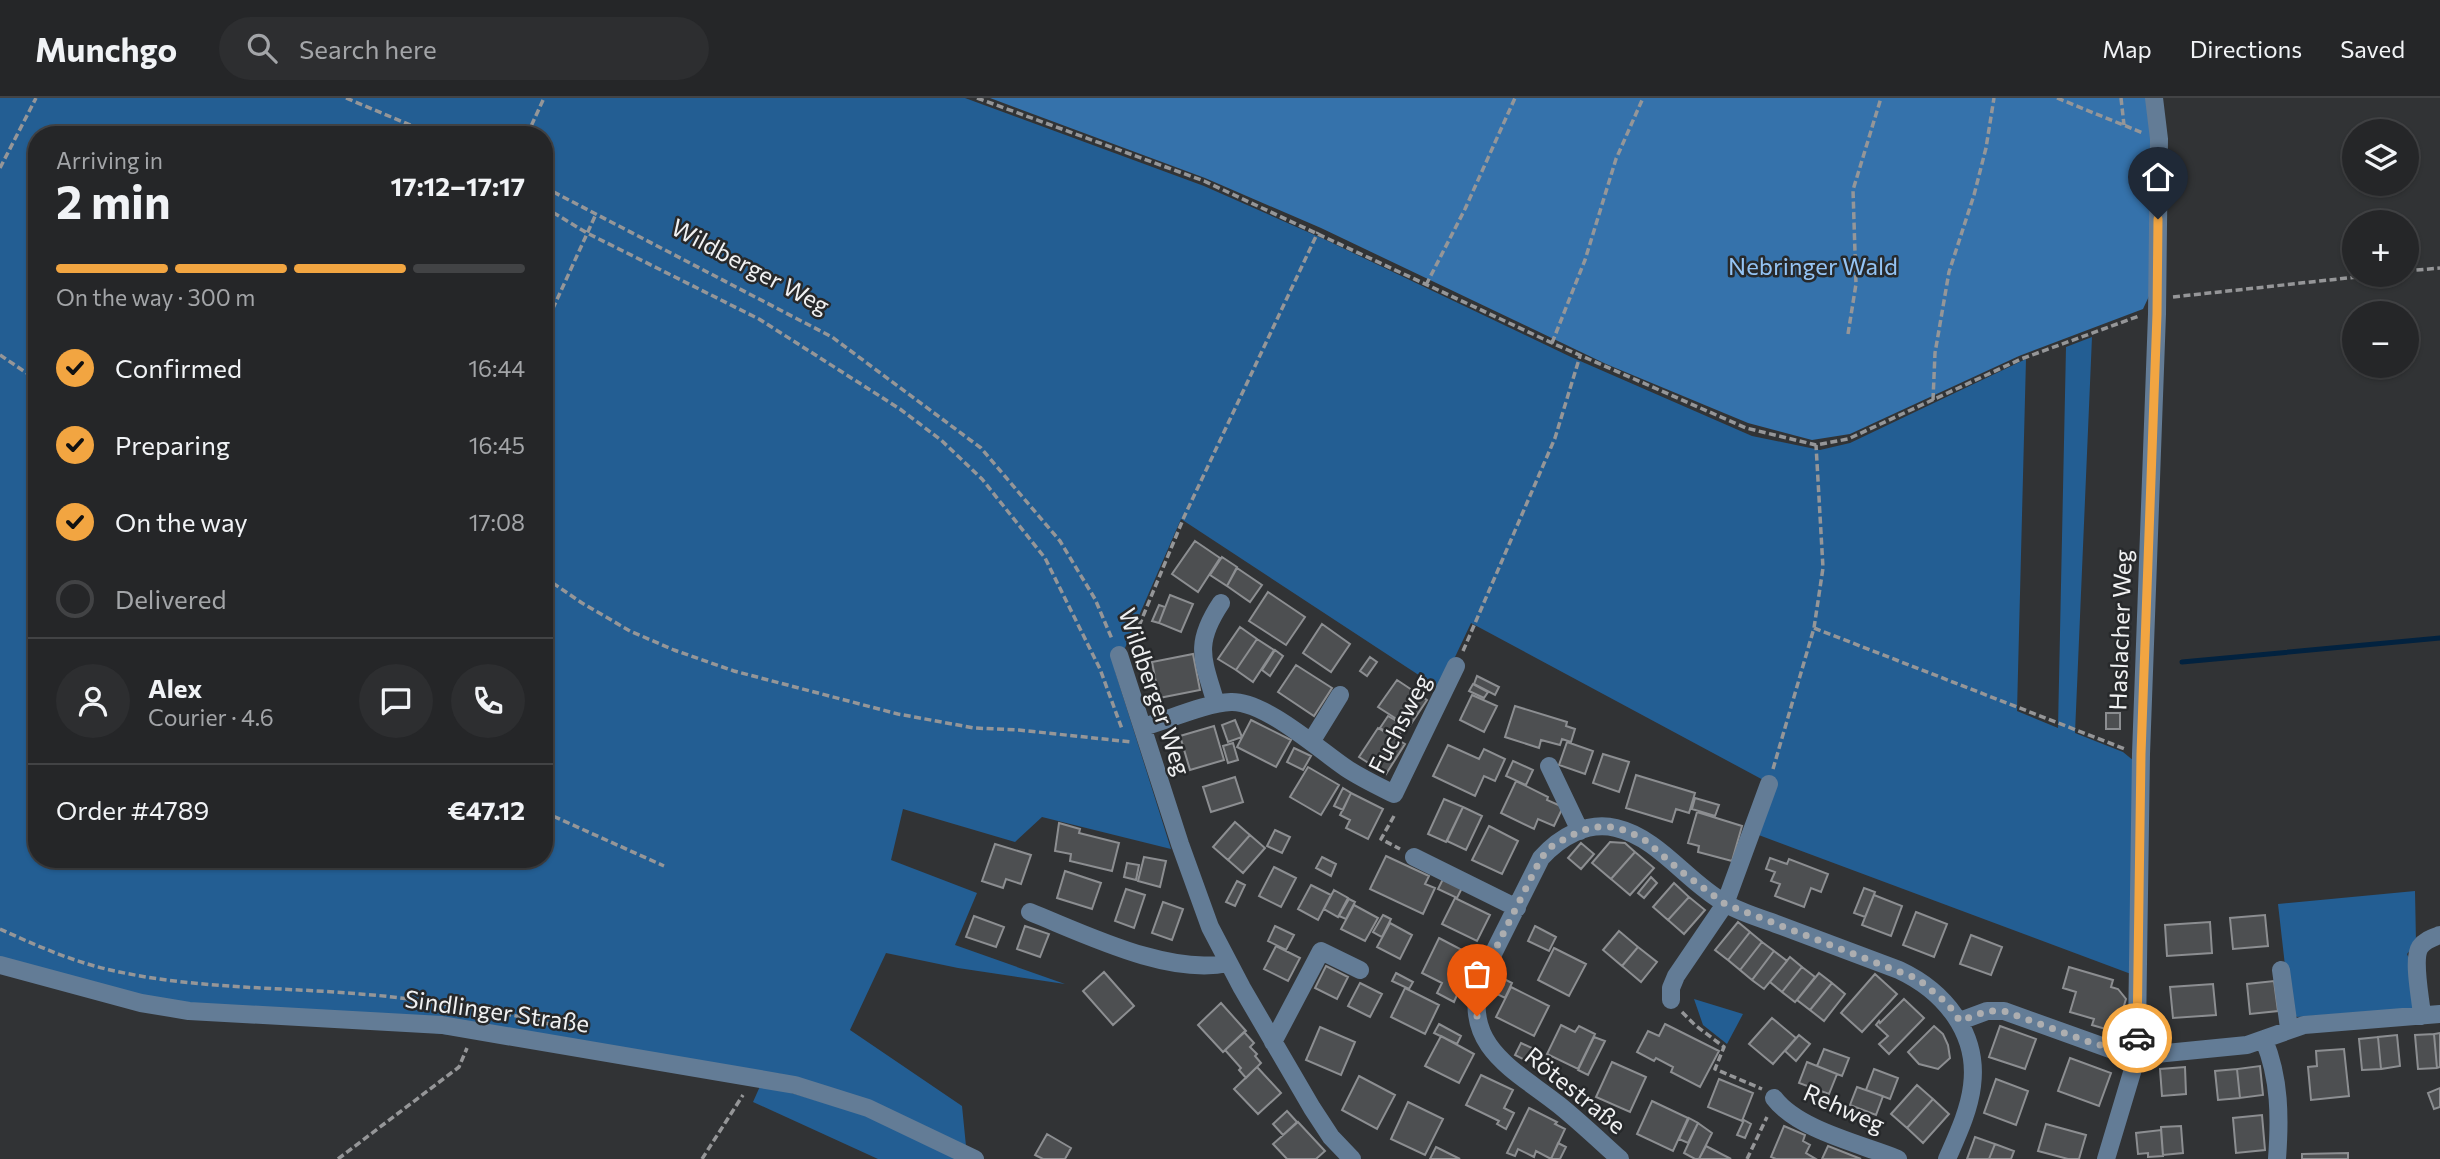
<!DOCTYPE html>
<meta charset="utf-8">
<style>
body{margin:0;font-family:Commissioner,sans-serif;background:#2d2e30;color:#f1f3f6;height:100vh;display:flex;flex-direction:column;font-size:26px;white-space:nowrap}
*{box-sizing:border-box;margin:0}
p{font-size:23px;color:#a3a5a8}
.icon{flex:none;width:38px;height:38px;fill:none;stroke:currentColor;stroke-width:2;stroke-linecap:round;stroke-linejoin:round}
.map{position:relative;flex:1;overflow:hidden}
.details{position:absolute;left:28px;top:28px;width:525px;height:742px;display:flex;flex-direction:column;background:#252628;border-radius:28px;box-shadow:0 2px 5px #0004,0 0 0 2px #424345}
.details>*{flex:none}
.buttons{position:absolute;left:2342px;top:21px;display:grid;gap:14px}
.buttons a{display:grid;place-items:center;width:77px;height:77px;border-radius:50%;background:#252628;box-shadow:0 2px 5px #0004,0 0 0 2px #424345;font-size:35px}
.pin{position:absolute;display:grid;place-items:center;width:60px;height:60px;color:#fff;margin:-72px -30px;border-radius:50% 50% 50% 0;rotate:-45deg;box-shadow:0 0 7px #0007}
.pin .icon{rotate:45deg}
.courier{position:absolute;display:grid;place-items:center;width:70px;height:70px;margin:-35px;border:5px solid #f2a541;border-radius:50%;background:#fff;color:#222;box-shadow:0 2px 9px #0007}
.headline em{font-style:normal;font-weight:700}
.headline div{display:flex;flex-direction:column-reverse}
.headline{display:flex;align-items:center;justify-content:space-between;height:119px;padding:0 28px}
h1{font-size:46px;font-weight:700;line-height:52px}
.bar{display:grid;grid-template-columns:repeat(4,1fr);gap:10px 7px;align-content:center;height:84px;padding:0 28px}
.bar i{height:9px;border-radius:5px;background:#424345}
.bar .active{background:#f2a541}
.bar p{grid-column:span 4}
.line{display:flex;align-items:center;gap:18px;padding:0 28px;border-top:2px solid #424345}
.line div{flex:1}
.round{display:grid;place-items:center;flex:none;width:74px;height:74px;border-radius:37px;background:#2d2e30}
ol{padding:0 28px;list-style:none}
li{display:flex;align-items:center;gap:21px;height:77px}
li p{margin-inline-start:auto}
li .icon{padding:7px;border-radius:50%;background:#f2a541;color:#111;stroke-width:4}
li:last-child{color:#a3a5a8}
li i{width:38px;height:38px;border:4px solid #424345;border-radius:50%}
header{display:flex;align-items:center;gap:42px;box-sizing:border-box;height:98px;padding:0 35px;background:#252628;border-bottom:2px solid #424345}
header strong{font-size:33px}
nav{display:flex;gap:38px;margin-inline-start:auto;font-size:24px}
.search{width:490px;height:63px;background:#2d2e30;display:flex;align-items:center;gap:18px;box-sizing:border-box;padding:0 24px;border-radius:38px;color:#a3a5a8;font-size:26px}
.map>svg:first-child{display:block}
</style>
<header>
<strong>Munchgo</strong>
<div class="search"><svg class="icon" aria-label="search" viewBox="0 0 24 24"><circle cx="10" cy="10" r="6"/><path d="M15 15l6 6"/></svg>Search here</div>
<nav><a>Map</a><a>Directions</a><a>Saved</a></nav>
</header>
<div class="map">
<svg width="2440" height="1061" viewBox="0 0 2440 1061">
<rect width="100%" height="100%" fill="#313335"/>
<path fill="#235e93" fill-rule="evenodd" d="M0 0H965L1204 88 1326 142 1571 259 1752 338 1820 352 1850 345 2026 261 2017 613 2058 630 2066 249 2092 239 2075 635 2123 654 2134 663 2131 876 1756 736 1767 684 1471 525 1440 591 1181 421 1115 573 1171 751 1042 719 1015 744 903 711 891 762 977 795 955 847 1065 886 958 870 886 855 850 932 962 1008 966 1048 781 976 190 906 142 898 0 859ZM37 37H544V761H37Z
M2415 793 2416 845 2407 856 2414 873 2415 910 2297 919 2290 912 2278 806Z
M1694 901 1743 916 1727 946 1703 927Z
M761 986 869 1018 960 1061H878L753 1004Z"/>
<path fill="#3572ab" d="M990 0H2146L2151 42 2150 196 2143 211 2019 258 1850 336 1812 342 1748 325 1606 266 1321 130 1205 80Z"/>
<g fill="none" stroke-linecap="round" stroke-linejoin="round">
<path stroke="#02223f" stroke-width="5" d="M2182 564 2440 540"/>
</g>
<path fill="#4d4f51" stroke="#8c8e91" stroke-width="2" d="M1195 443 1220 460 1198 494 1172 476Z
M1222 459 1237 469 1227 488 1210 477Z
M1237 470 1262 487 1250 504 1227 488Z
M1268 494 1305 519 1286 547 1249 523Z
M1170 497 1193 506 1181 534 1159 525Z
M1159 507 1165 509 1159 525 1152 523Z
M1322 526 1350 546 1331 574 1303 555Z
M1240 529 1257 541 1236 572 1218 561Z
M1257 541 1274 552 1253 584 1236 572Z
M1275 552 1283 558 1270 578 1262 572Z
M1193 556 1200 592 1159 600 1152 564Z
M1370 559 1377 564 1367 578 1360 573Z
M1296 567 1332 590 1314 618 1278 594Z
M1477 578 1499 589 1495 597 1474 586Z
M1397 582 1427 602 1409 629 1378 609Z
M1473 586 1488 594 1484 600 1469 593Z
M1472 597 1497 608 1484 634 1460 622Z
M1515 608 1567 624 1566 628 1575 631 1571 644 1562 641 1560 647 1541 642 1539 650 1505 639Z
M2106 615H2120V631H2106Z
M1388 618 1405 628 1397 640 1380 630Z
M1235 622 1242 639 1228 644 1222 627Z
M1251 622 1291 642 1276 669 1237 649Z
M1214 628 1224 662 1190 672 1180 638Z
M1378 630 1405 646 1386 676 1359 659Z
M1567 644 1593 653 1585 676 1559 667Z
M1233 645 1238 662 1228 665 1223 648Z
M1448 647 1479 661 1484 651 1505 661 1495 683 1484 678 1475 698 1433 678Z
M1294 650 1311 658 1303 672 1287 664Z
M1603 656 1629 664 1619 694 1593 685Z
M1513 663 1533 672 1526 687 1506 678Z
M1308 669 1339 687 1321 717 1290 699Z
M1636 677 1695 695 1689 715 1676 711 1672 724 1626 710Z
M1235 679 1243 704 1211 714 1203 689Z
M1516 683 1548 699 1547 702 1563 709 1554 728 1538 721 1534 731 1501 715Z
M1343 690 1351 695 1343 712 1334 708Z
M1351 695 1383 711 1368 741 1346 730 1350 722 1340 717Z
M1695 700 1719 707 1715 718 1692 711Z
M1444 701 1463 709 1446 744 1428 736Z
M1463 709 1482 718 1466 752 1447 743Z
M1697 714 1742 728 1732 763 1698 754 1699 748 1688 745Z
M1235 724 1250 737 1228 762 1213 749Z
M1059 725 1080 731 1079 735 1119 745 1112 773 1070 763 1071 756 1055 753Z
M1489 728 1518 743 1502 776 1472 762Z
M1275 732 1290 739 1282 755 1267 748Z
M1250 737 1265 750 1243 775 1228 762Z
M1610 744 1625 745 1635 754 1611 781 1592 765Z
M1581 745 1594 756 1581 771 1568 760Z
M995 746 1031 757 1021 786 1006 781 1003 790 982 783Z
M1635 754 1654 770 1630 797 1611 781Z
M1386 758 1429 778 1425 786 1435 790 1423 816 1370 791Z
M1144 759 1166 763 1160 789 1138 783Z
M1322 759 1336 766 1331 778 1316 770Z
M1770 760 1787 766 1789 761 1828 776 1821 794 1811 790 1804 809 1775 798 1780 786 1771 783 1775 774 1766 771Z
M1127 765 1139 767 1136 782 1124 779Z
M1274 769 1296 780 1281 809 1259 798Z
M1065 773 1101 785 1092 811 1057 800Z
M1651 779 1657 785 1644 800 1638 795Z
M1443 781 1462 790 1457 800 1438 791Z
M1237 783 1245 787 1235 808 1226 804Z
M1674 785 1689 799 1668 822 1653 809Z
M1311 787 1331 797 1318 822 1298 811Z
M1864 790 1875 794 1865 819 1854 815Z
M1126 791 1145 797 1134 830 1115 823Z
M1334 792 1348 800 1338 819 1324 811Z
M1874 797 1902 808 1891 838 1862 827Z
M1689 799 1705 812 1684 836 1668 822Z
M1455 800 1490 817 1477 843 1442 826Z
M1349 801 1355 804 1346 821 1339 818Z
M1163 804 1183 811 1172 842 1152 835Z
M1354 807 1378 820 1365 843 1341 831Z
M1916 814 1947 826 1934 859 1903 847Z
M1383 817 1391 821 1382 839 1373 834Z
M2265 817 2268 848 2233 851 2230 820Z
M974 818 1004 829 996 849 966 839Z
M1738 824 1750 834 1728 862 1715 852Z
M2210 824 2212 855 2167 858 2165 827Z
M1390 825 1412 837 1400 861 1377 849Z
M1025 828 1049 836 1040 859 1017 851Z
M1275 828 1294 837 1286 852 1268 843Z
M1535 828 1556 839 1549 853 1528 843Z
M1619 833 1638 849 1622 868 1603 852Z
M1750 834 1762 844 1740 872 1728 862Z
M1971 837 2002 849 1991 877 1960 866Z
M1439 840 1462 852 1461 855 1472 860 1459 887 1461 888 1454 904 1437 895 1442 885 1422 875Z
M1762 844 1774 853 1752 882 1740 872Z
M1276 848 1300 860 1288 883 1264 871Z
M1638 849 1657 864 1641 884 1622 868Z
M1554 850 1586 866 1569 898 1538 882Z
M1774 853 1787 863 1764 891 1752 882Z
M1790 859 1802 869 1782 894 1770 884Z
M1326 868 1348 879 1337 901 1315 890Z
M1802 869 1815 879 1795 904 1782 894Z
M2069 869 2113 882 2111 889 2118 891 2126 901 2116 934 2092 927 2094 921 2070 914 2076 894 2063 890Z
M1104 874 1134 908 1113 927 1083 893Z
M1396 875 1413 884 1409 891 1392 883Z
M1819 875 1832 885 1810 912 1797 902Z
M1875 876 1897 896 1862 934 1841 915Z
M1498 878 1512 885 1505 900 1491 893Z
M2274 883 2278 913 2250 916 2247 886Z
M1360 885 1382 896 1370 919 1348 908Z
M1832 885 1845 896 1824 923 1810 912Z
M2213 886 2216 917 2173 920 2170 889Z
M1511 889 1549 908 1534 938 1496 919Z
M1405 890 1439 907 1425 936 1391 919Z
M1904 901 1924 920 1889 956 1879 946 1888 938 1876 927 1879 923 1880 925Z
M1221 905 1246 933 1223 954 1198 927Z
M1772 920 1796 940 1773 966 1749 946Z
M1439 926 1461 938 1457 946 1434 935Z
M1665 926 1719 953 1700 989 1671 974 1673 969 1656 960 1654 963 1637 954 1648 933 1659 938Z
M1561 927 1575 934 1579 928 1595 936 1578 971 1547 956Z
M1934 928 1943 936 1948 947 1950 960 1938 971 1919 966 1908 954Z
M2000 928 2036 941 2025 971 1989 959Z
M1320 929 1355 944 1341 977 1306 962Z
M1244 934 1254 945 1250 949 1257 956 1255 958 1261 965 1246 980 1239 972 1241 970 1225 952Z
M2440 935V969L2437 970 2434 936Z
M2434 936 2437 970 2418 971 2415 937Z
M1799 937 1810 946 1796 963 1785 953Z
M2397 937 2400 968 2381 971 2378 939Z
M1441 938 1474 956 1459 985 1425 968Z
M1594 939 1605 943 1588 977 1578 972Z
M2378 939 2381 971 2362 972 2359 941Z
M1521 945 1534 951 1527 963 1515 957Z
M1824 951 1849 960 1842 978 1817 968Z
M2344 951 2349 998 2311 1002 2308 969 2317 968 2316 953Z
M2070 960 2111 975 2099 1008 2058 993Z
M1612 964 1646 979 1630 1014 1596 999Z
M1807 964 1837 976 1829 996 1799 985Z
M2260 968 2263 997 2240 1000 2237 971Z
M1257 969 1281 995 1258 1016 1234 991Z
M2185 969 2186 996 2162 998 2160 971Z
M1874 971 1898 980 1890 1001 1866 992Z
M2237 971 2240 1000 2218 1002 2215 973Z
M1481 977 1513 992 1504 1010 1514 1015 1506 1031 1497 1026 1499 1023 1466 1007Z
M1359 978 1395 997 1377 1031 1342 1012Z
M1719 981 1753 995 1742 1023 1708 1009Z
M1996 981 2028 993 2016 1027 1984 1015Z
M1917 987 1933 1001 1907 1030 1891 1016Z
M1857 989 1883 998 1876 1017 1850 1007Z
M2440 990V1009L2434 1011 2428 995Z
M1933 1001 1949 1016 1923 1045 1907 1030Z
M1652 1003 1688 1020 1673 1053 1637 1036Z
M1408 1004 1443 1021 1425 1057 1391 1041Z
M1529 1010 1557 1024 1555 1026 1565 1031 1551 1061 1536 1053 1534 1059 1518 1051 1515 1058 1507 1055Z
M1287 1013 1297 1024 1283 1037 1273 1026Z
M2262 1017 2265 1052 2236 1055 2233 1020Z
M1689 1020 1698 1025 1688 1045 1679 1041Z
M1744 1022 1751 1026 1745 1040 1737 1037Z
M1298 1024 1325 1053 1316 1061H1287L1273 1046Z
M1698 1025 1712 1035 1699 1061H1695L1684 1055Z
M2046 1026 2086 1037 2079 1061H2068L2038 1053Z
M1784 1028 1805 1037 1803 1043 1810 1047 1806 1055 1816 1061H1776L1771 1059Z
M2181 1028 2183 1055 2163 1057 2161 1029Z
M2161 1032 2163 1058 2148 1059V1055L2138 1056 2136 1035Z
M1047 1036 1071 1050 1065 1061H1043L1035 1057Z
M1975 1039 1995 1046 1989 1061H1967Z
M1558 1045 1566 1049 1560 1061H1551Z
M1995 1046 2014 1053 2011 1061H1989Z
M1706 1048 1731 1061H1699Z
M1828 1048 1861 1061H1822Z
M1436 1049 1460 1061H1430Z
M2348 1055V1061H2302V1056Z"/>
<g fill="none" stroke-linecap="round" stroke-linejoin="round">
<path stroke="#959698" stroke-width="3.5" stroke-dasharray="7 3.5" stroke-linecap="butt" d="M346 0 434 37
M977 0 1204 83 1552 245 1746 330 1816 347 1848 341 2021 261 2139 218
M2057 0 2143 35
M2121 0 2124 27
M370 29 388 37
M527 37 544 0
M0 70 36 0
M544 89 832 239 981 350 1060 443 1095 501 1112 541
M544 109 587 135 759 221 900 311 941 342 982 381 1045 460 1100 571 1122 631
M2406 173 2440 170
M1426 187 1465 111 1515 0
M2173 199 2375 177
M544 230 596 116
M1848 236 1856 186 1853 92 1881 0
M1552 245 1585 162 1616 61 1643 0
M0 257 37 282
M1933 302 1935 255 1949 174 1974 97 1986 50 1994 0
M544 479 582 505 630 533 674 552 734 573 898 616 974 630 1019 632 1131 644
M1814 530 2125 651
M1129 546 1134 540 1184 419 1318 134
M1463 553 1555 340 1580 258
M1773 671 1814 530 1823 470 1816 347
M544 714 664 768
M1394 718 1381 741 1400 751
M0 831C37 848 76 865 115 873 196 891 279 889 360 896 417 900 473 911 529 920L549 926
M1682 914 1695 927 1724 949 1715 971 1762 991
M338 1061 459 969 467 950
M702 1061 743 997
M1747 1061 1767 1019"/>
<path stroke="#637c96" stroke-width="18" d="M1119 557 1180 746 1210 829 1242 890 1312 1010 1331 1039 1352 1061
M1216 606C1203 561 1193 547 1221 505
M1143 629C1168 622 1206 605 1231 604 1265 603 1318 651 1346 670 1361 680 1378 688 1394 696L1456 568
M1311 644 1340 597
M1549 668 1580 733
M1414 759 1517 810
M1030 814C1085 836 1169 878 1228 865
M0 867 141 905 189 913 442 927 795 987 868 1010 975 1061
M2281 872 2289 930
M1671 902V890L1676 878 1725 806 1769 686
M2422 918C2421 902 2412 861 2420 849 2425 842 2432 840 2440 837
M1960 923 1987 913H2004L2110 951 2156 956 2247 947 2304 927 2440 916
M2264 942C2280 981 2280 1020 2277 1061
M1273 944 1321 853 1360 872
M1774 1000C1798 1032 1861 1046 1898 1061
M1620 1061C1600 1043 1580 1024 1559 1007 1515 972 1462 949 1480 882L1541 760C1560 739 1587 723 1616 730 1659 740 1687 784 1725 805 1741 815 1761 820 1779 827 1819 842 1859 857 1899 872 1944 893 1979 935 1972 988 1969 1013 1957 1038 1947 1061
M2106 1061 2133 971 2137 935 2141 656 2157 216 2159 41 2154 0"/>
</g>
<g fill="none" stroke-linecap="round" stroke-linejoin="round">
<path stroke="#adaeb0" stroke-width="7" stroke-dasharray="0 12.6" d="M1477 918 1476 899 1480 882 1541 760 1553 747 1580 733 1596 729H1614L1630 734 1646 743 1682 774 1725 806 1918 881 1948 906 1960 923 1987 913H2004L2095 946 2136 955 2137 940"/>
<path stroke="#f2a541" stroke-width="9" d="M2137 940 2141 656 2157 216 2158 121"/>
</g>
<g text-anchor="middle" stroke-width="5" stroke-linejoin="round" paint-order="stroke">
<g font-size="24" fill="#f0f1f2" stroke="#27292b">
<text transform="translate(750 169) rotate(28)" y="8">Wildberger Weg</text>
<text transform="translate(2121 532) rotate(-88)" y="8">Haslacher Weg</text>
<text transform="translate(1154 594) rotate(71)" y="8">Wildberger Weg</text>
<text transform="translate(1400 626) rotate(-63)" y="8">Fuchsweg</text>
<text transform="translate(497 914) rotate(8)" y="8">Sindlinger Straße</text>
<text transform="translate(1575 993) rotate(39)" y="8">Rötestraße</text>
<text transform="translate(1844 1011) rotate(24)" y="8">Rehweg</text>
</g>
<g font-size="24" fill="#95c4f4" stroke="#27292b">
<text x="1813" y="177">Nebringer Wald</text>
</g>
</g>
</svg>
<div class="buttons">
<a><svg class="icon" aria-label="layers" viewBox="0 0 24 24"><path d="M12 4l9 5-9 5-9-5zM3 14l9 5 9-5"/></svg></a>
<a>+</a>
<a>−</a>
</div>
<div class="pin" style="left:1477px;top:918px;background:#ea580c"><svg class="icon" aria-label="bag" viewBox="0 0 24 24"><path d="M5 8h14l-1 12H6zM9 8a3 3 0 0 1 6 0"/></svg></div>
<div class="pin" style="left:2158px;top:121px;background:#1f2937"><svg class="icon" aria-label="home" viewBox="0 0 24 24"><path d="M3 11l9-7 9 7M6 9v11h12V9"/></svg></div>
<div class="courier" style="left:2137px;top:940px"><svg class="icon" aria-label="car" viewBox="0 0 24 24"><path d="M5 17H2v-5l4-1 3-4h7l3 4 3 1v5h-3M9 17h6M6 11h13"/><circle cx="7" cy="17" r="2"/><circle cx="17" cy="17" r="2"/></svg></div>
<section class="details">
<div class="headline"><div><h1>2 min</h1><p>Arriving in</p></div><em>17:12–17:17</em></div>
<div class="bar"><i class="active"></i><i class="active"></i><i class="active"></i><i></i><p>On the way · 300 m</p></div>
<ol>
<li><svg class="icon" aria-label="check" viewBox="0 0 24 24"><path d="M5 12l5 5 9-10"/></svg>Confirmed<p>16:44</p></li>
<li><svg class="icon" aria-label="check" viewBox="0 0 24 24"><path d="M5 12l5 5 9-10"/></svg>Preparing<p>16:45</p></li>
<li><svg class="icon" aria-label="check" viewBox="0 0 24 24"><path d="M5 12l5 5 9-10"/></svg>On the way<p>17:08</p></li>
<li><i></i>Delivered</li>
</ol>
<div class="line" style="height:126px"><a class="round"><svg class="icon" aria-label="person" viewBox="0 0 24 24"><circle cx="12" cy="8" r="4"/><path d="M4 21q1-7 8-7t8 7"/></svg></a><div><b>Alex</b><p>Courier · 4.6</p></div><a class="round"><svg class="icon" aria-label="chat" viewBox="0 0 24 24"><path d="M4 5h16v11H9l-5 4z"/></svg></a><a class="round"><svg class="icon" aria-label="phone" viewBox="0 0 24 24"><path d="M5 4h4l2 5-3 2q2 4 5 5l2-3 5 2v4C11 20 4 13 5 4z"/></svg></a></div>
<div class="line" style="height:91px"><div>Order #4789</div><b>€47.12</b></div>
</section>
</div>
